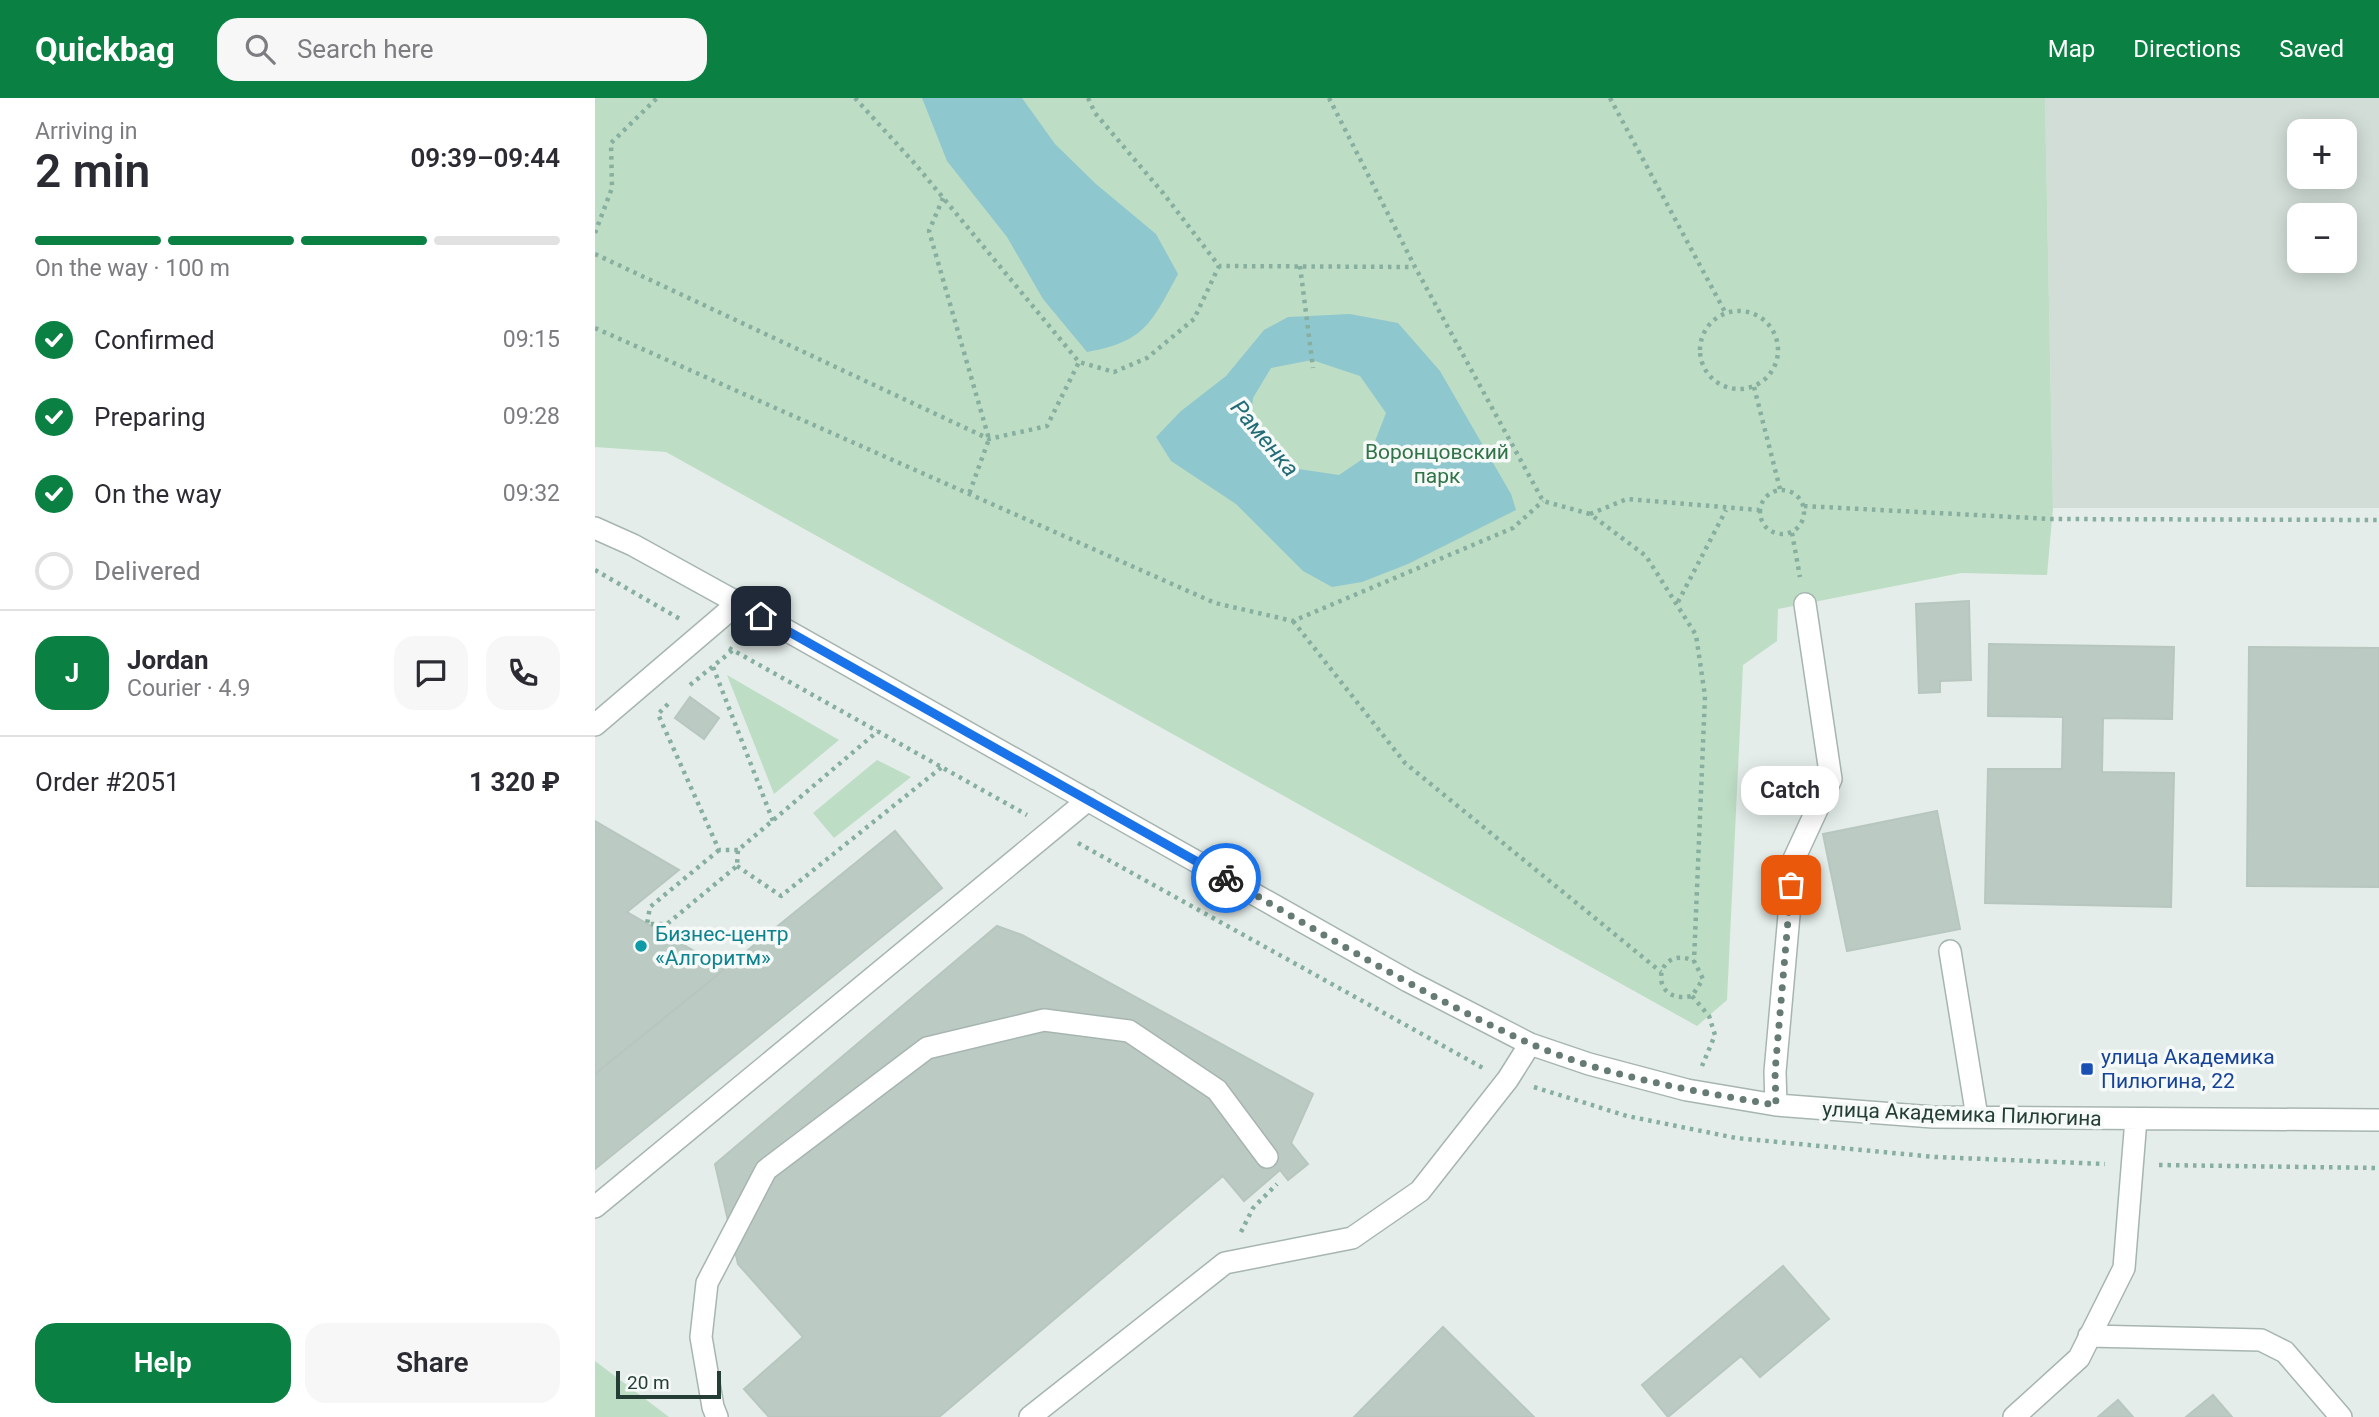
<!DOCTYPE html>
<meta charset="utf-8">
<style>
body{margin:0;font-family:Roboto,sans-serif;background:#f7f7f7;color:#2b2b33;height:100vh;display:flex;flex-direction:column;font-size:26px;white-space:nowrap}
*{box-sizing:border-box;margin:0}
p{font-size:23px;color:#7c7c81}
.icon{flex:none;width:38px;height:38px;fill:none;stroke:currentColor;stroke-width:2;stroke-linecap:round;stroke-linejoin:round}
.map{position:relative;flex:1;overflow:hidden}
.panel{display:flex;flex-direction:column;background:#fff;width:595px}
.panel>*{flex:none}
.tools{position:absolute;left:1692px;top:21px;display:grid;gap:14px}
.tools a{display:grid;place-items:center;width:70px;height:70px;border-radius:14px;background:#fff;box-shadow:0 4px 18px #0003;font-size:35px}
.scale{position:absolute;left:21px;bottom:18px;width:105px;box-sizing:border-box;padding-left:7px;border:4px solid #243e36;border-top:0;font-size:19px;line-height:24px;white-space:nowrap;color:#243e36;-webkit-text-stroke:5px #f5f9f7;paint-order:stroke}
.pin{position:absolute;display:grid;place-items:center;width:60px;height:60px;color:#fff;margin:-30px;border-radius:14px;box-shadow:0 4px 10px #0006}
.courier{position:absolute;display:grid;place-items:center;width:70px;height:70px;margin:-35px;border:5px solid #1a73e8;border-radius:50%;background:#fff;color:#222;box-shadow:0 2px 9px #0007}
.bubble{position:absolute;height:49px;border-radius:21px;background:#fff;box-shadow:0 4px 18px #0003;font-size:23px;font-weight:600;line-height:49px;text-align:center}
.summary em{font-style:normal;font-weight:600}
.summary div{display:flex;flex-direction:column-reverse}
.summary{display:flex;align-items:center;justify-content:space-between;height:119px;padding:0 35px}
h1{font-size:46px;font-weight:600;line-height:52px}
.bar{display:grid;grid-template-columns:repeat(4,1fr);gap:10px 7px;align-content:center;height:84px;padding:0 35px}
.bar i{height:9px;border-radius:5px;background:#e1e1e2}
.bar .on{background:#0b8043}
.bar p{grid-column:span 4}
.line{display:flex;align-items:center;gap:18px;padding:0 35px;border-top:2px solid #e1e1e2}
.line div{flex:1}
.round{display:grid;place-items:center;flex:none;width:74px;height:74px;border-radius:21px;background:#f7f7f7}
ol{padding:0 35px;list-style:none}
li{display:flex;align-items:center;gap:21px;height:77px}
li p{margin-inline-start:auto}
li .icon{padding:7px;border-radius:50%;background:#0b8043;color:#fff;stroke-width:4}
li:last-child{color:#7c7c81}
li i{width:38px;height:38px;border:4px solid #e1e1e2;border-radius:50%}
.action{display:flex;gap:14px;margin-top:auto;padding:14px 35px}
.action a{flex:1;height:80px;border-radius:21px;background:#0b8043;color:#fff;font-size:28px;font-weight:600;line-height:80px;text-align:center}
.action a+a{background:#f7f7f7;color:#2b2b33}
header{display:flex;align-items:center;gap:42px;box-sizing:border-box;height:98px;padding:0 35px;background:#0b8043;color:#fff}
header strong{font-size:33px}
nav{display:flex;gap:38px;margin-inline-start:auto;font-size:24px}
.search{width:490px;height:63px;background:#f7f7f7;display:flex;align-items:center;gap:18px;box-sizing:border-box;padding:0 24px;border-radius:21px;color:#7c7c81;font-size:26px}
main{display:flex;flex:1;min-height:0}
.map>svg:first-child{display:block}
</style>
<header>
<strong>Quickbag</strong>
<div class="search"><svg class="icon" aria-label="search" viewBox="0 0 24 24"><circle cx="10" cy="10" r="6"/><path d="M15 15l6 6"/></svg>Search here</div>
<nav><a>Map</a><a>Directions</a><a>Saved</a></nav>
</header>
<main>
<section class="panel">
<div class="summary"><div><h1>2 min</h1><p>Arriving in</p></div><em>09:39–09:44</em></div>
<div class="bar"><i class="on"></i><i class="on"></i><i class="on"></i><i></i><p>On the way · 100 m</p></div>
<ol>
<li><svg class="icon" aria-label="check" viewBox="0 0 24 24"><path d="M5 12l5 5 9-10"/></svg>Confirmed<p>09:15</p></li>
<li><svg class="icon" aria-label="check" viewBox="0 0 24 24"><path d="M5 12l5 5 9-10"/></svg>Preparing<p>09:28</p></li>
<li><svg class="icon" aria-label="check" viewBox="0 0 24 24"><path d="M5 12l5 5 9-10"/></svg>On the way<p>09:32</p></li>
<li><i></i>Delivered</li>
</ol>
<div class="line" style="height:126px"><b class="round" style="background:#0b8043;color:#fff">J</b><div><b>Jordan</b><p>Courier · 4.9</p></div><a class="round"><svg class="icon" aria-label="chat" viewBox="0 0 24 24"><path d="M4 5h16v11H9l-5 4z"/></svg></a><a class="round"><svg class="icon" aria-label="phone" viewBox="0 0 24 24"><path d="M5 4h4l2 5-3 2q2 4 5 5l2-3 5 2v4C11 20 4 13 5 4z"/></svg></a></div>
<div class="line" style="height:91px"><div>Order #2051</div><b>1 320 ₽</b></div>
<div class="action"><a>Help</a><a>Share</a></div>
</section>
<div class="map">
<svg width="1784" height="1319" viewBox="0 0 1784 1319">
<rect width="100%" height="100%" fill="#e4ede9"/>
<path fill="#d2ddd7" fill-rule="evenodd" d="M1450 0H1784V410H1458ZM1704 33H1750V79H1704ZM1704 117H1750V163H1704Z"/>
<path fill="#beddc5" d="M0 0H1450L1458 410 1452 477 1366 475 1183 511 1182 543 1148 567 1132 902 1102 928 71 354 0 349Z
M132 577 244 642 179 696Z
M282 662 316 679 239 740 218 715Z
M0 1263 74 1319H0Z"/>
<path fill="#8fc7cf" fill-rule="evenodd" d="M327 0H427L460 46 501 86 561 136 583 176C557 224 550 244 492 254L448 201 412 139 352 63Z
M755 216 803 225 845 273 916 396 921 412 813 466 767 484 737 489 708 473 641 406 576 363 561 339 586 313 631 278 669 232 693 219ZM717 262 765 278 791 315 775 356 744 377 690 369 654 337 658 300 676 270Z"/>
<path fill="#bccac4" stroke="#b7c6bf" stroke-width="2" d="M1374 503 1376 582 1345 583V594L1324 595 1321 506Z
M1394 546 1579 549 1577 621 1508 620 1507 674 1579 675 1576 809 1390 805 1393 671H1467L1468 619 1393 618Z
M1654 549 1784 550V789L1652 788Z
M95 599 124 620 109 641 80 620Z
M1342 713 1365 831 1252 853 1228 736Z
M0 723 84 772 32 814 130 871 0 976Z
M300 733 347 790 0 1071V976Z
M402 828 427 837 718 996 696 1045 713 1066 693 1082 685 1072 649 1103 628 1078 344 1319H174L149 1291 208 1239 143 1166 120 1066Z
M1188 1168 1234 1221 1165 1279 1146 1258 1073 1319 1047 1287Z
M848 1229 939 1319H759Z
M1618 1297 1637 1319H1591Z
M1523 1302 1538 1319H1503Z"/>
<g fill="none" stroke-linecap="round" stroke-linejoin="round">
<g stroke="#a7b5b0" stroke-width="24">
<path id="minor" d="M0 430 38 447 143 505 813 883 935 946 994 966 1092 992 1181 1007 1338 1019 1784 1022
M0 627 143 505
M1355 853 1382 1019
M1181 1007 1180 974 1199 761 1236 681 1210 506
M0 1109 493 702
M1494 1238 1666 1242 1690 1254 1746 1319
M122 1319 118 1309 106 1239 112 1185 171 1072 332 950 449 922 534 933 622 992 672 1059
M435 1319 630 1165 757 1140 825 1093 913 981 935 946
M1419 1319 1484 1260 1529 1170 1541 1021"/>
</g>
<path stroke="#86afa0" stroke-width="4.5" stroke-dasharray="3.5 5" stroke-linecap="butt" d="M260 0 321 67 484 264 519 274 552 260 599 221 624 168
M493 0 500 15 568 95 624 168 819 169
M734 0 820 169 948 403 995 416 1051 458 1101 537 1110 598 1099 863 1108 881 1097 898C1052 908 1059 845 1099 863
M1015 0 1130 214
M348 100 334 133 394 341 374 396
M0 135 17 90 16 45 62 0
M0 156 394 341 452 328 484 264
M705 168 718 270
M1105 252a39 39 0 1 1 78 0a39 39 0 1 1-78 0Z
M0 230 620 505 698 523 918 430 948 403
M1159 289 1185 391
M1165 414a22 22 0 1 1 44 0a22 22 0 1 1-44 0Z
M1209 408 1456 421 1784 422
M995 416 1032 401 1164 412
M1197 435 1205 479
M0 472 85 521
M1083 504 1131 412
M698 523 810 665 1066 874
M134 550 432 717
M118 569 178 723
M95 587 138 552
M73 606 63 616 124 752H143
M483 745 888 970
M124 752 55 809 52 826H72L142 768 143 752 283 633
M142 768 186 798 347 669
M1097 898 1114 918 1120 937 1107 968
M939 989 1032 1018 1141 1040 1340 1059 1510 1066
M1564 1067 1784 1070
M646 1134 658 1110 682 1086"/>
<use href="#minor" stroke="#fff" stroke-width="21"/>
</g>
<g fill="none" stroke-linecap="round" stroke-linejoin="round">
<path stroke="#677b75" stroke-width="7" stroke-dasharray="0 12.6" d="M631 780C730 837 829 898 934 945 1011 979 1098 993 1181 1007L1180 974 1196 787"/>
<path stroke="#1a73e8" stroke-width="9" d="M166 518 631 780"/>
</g>
<circle fill="#0f9aa8" stroke="#f5f9f7" stroke-width="2.5" cx="46" cy="848" r="7"/>
<rect fill="#1a4fb4" stroke="#f5f9f7" stroke-width="2.5" x="1485" y="964" width="14" height="14" rx="3.5"/>
<g text-anchor="middle" stroke-width="7" stroke-linejoin="round" paint-order="stroke">
<g font-size="21" fill="#307347" stroke="#f5f9f7">
<text x="842" y="361">Воронцовский<tspan x="842" dy="24">парк</tspan></text>
</g>
<g font-size="21" fill="#0d838f" stroke="#f5f9f7" text-anchor="start">
<text x="60" y="843">Бизнес-центр<tspan x="60" dy="24">«Алгоритм»</tspan></text>
</g>
<g font-size="21" fill="#164399" stroke="#f5f9f7" text-anchor="start">
<text x="1506" y="966">улица Академика<tspan x="1506" dy="24">Пилюгина, 22</tspan></text>
</g>
<g font-size="21" fill="#243e36" stroke="#f5f9f7">
<text transform="translate(1367 1016) rotate(2)" y="7">улица Академика Пилюгина</text>
</g>
<g font-size="23" font-style="italic" fill="#216c77" stroke="#f5f9f7">
<text transform="translate(670 340) rotate(50)" y="8">Раменка</text>
</g>
</g>
</svg>
<div class="tools">
<a>+</a>
<a>−</a>
</div>
<div class="scale">20 m</div>
<div class="pin" style="left:1196px;top:787px;background:#ea580c"><svg class="icon" aria-label="bag" viewBox="0 0 24 24"><path d="M5 8h14l-1 12H6zM9 8a3 3 0 0 1 6 0"/></svg></div>
<div class="pin" style="left:166px;top:518px;background:#1f2937"><svg class="icon" aria-label="home" viewBox="0 0 24 24"><path d="M3 11l9-7 9 7M6 9v11h12V9"/></svg></div>
<div class="courier" style="left:631px;top:780px"><svg class="icon" aria-label="bike" viewBox="0 0 24 24"><circle cx="6" cy="16" r="4"/><circle cx="18" cy="16" r="4"/><path d="M6 16l4-8h5l3 8M10 8l3 8H6M13 5h3"/></svg></div>
<div class="bubble" style="left:1146px;top:668px;width:98px">Catch</div>
</div>
</main>
